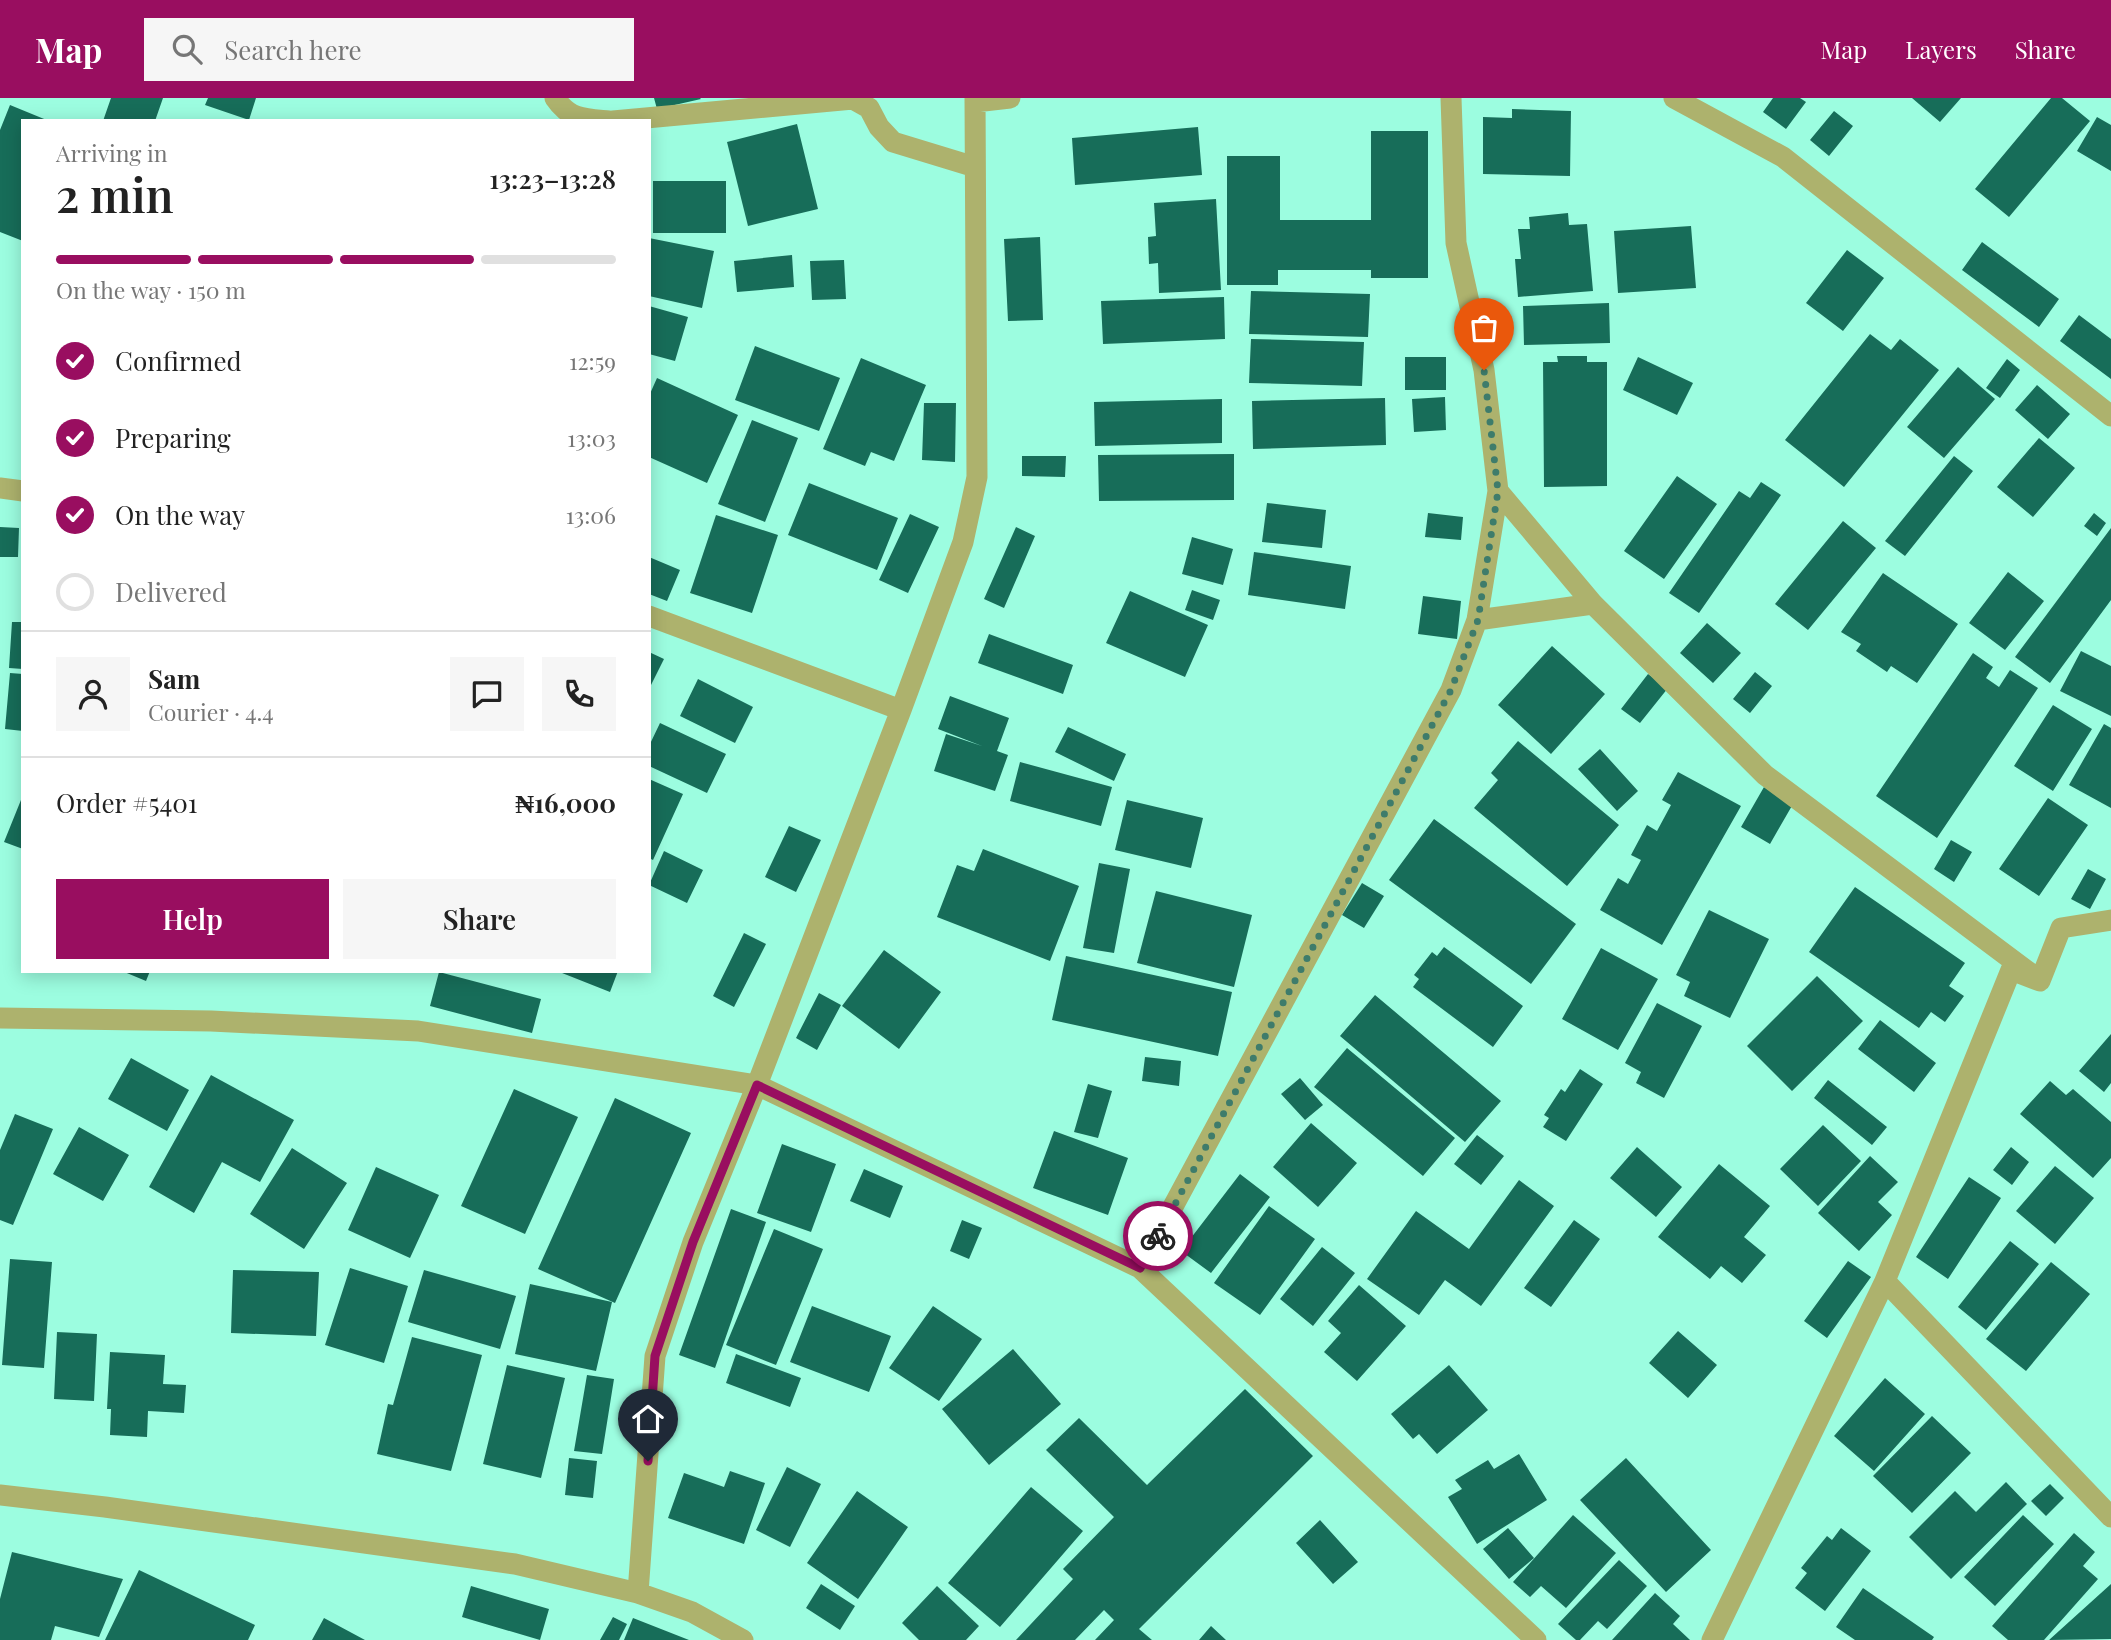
<!DOCTYPE html>
<meta charset="utf-8">
<style>
body{margin:0;font-family:"Playfair Display",serif;background:#f6f6f6;color:#222;height:100vh;display:flex;flex-direction:column;font-size:26px;white-space:nowrap}
*{box-sizing:border-box;margin:0}
p{font-size:23px;color:#767676}
.icon{flex:none;width:38px;height:38px;fill:none;stroke:currentColor;stroke-width:2;stroke-linecap:round;stroke-linejoin:round}
.map{position:relative;flex:1;overflow:hidden}
.drawer{position:absolute;left:21px;top:21px;width:630px;height:854px;display:flex;flex-direction:column;background:#fff;border-radius:0px;box-shadow:0 4px 18px #0003}
.drawer>*{flex:none}
.pin{position:absolute;display:grid;place-items:center;width:60px;height:60px;color:#fff;margin:-72px -30px;border-radius:50% 50% 50% 0;rotate:-45deg;box-shadow:0 0 7px #0007}
.pin .icon{rotate:45deg}
.courier{position:absolute;display:grid;place-items:center;width:70px;height:70px;margin:-35px;border:5px solid #990e60;border-radius:50%;background:#fff;color:#222;box-shadow:0 2px 9px #0007}
.overview em{font-style:normal;font-weight:600}
.overview div{display:flex;flex-direction:column-reverse}
.overview{display:flex;align-items:center;justify-content:space-between;height:119px;padding:0 35px}
h1{font-size:46px;font-weight:600;line-height:52px}
.bar{display:grid;grid-template-columns:repeat(4,1fr);gap:10px 7px;align-content:center;height:84px;padding:0 35px}
.bar i{height:9px;border-radius:5px;background:#e0e0e0}
.bar .on{background:#990e60}
.bar p{grid-column:span 4}
.line{display:flex;align-items:center;gap:18px;padding:0 35px;border-top:2px solid #e0e0e0}
.line div{flex:1}
.round{display:grid;place-items:center;flex:none;width:74px;height:74px;border-radius:0px;background:#f6f6f6}
ol{padding:0 35px;list-style:none}
li{display:flex;align-items:center;gap:21px;height:77px}
li p{margin-inline-start:auto}
li .icon{padding:7px;border-radius:50%;background:#990e60;color:#fff;stroke-width:4}
li:last-child{color:#767676}
li i{width:38px;height:38px;border:4px solid #e0e0e0;border-radius:50%}
.primary-button{display:flex;gap:14px;margin-top:auto;padding:14px 35px}
.primary-button a{flex:1;height:80px;border-radius:0px;background:#990e60;color:#fff;font-size:28px;font-weight:600;line-height:80px;text-align:center}
.primary-button a+a{background:#f6f6f6;color:#222}
header{display:flex;align-items:center;gap:42px;box-sizing:border-box;height:98px;padding:0 35px;background:#990e60;color:#fff}
header strong{font-size:33px}
nav{display:flex;gap:38px;margin-inline-start:auto;font-size:24px}
.search{width:490px;height:63px;background:#f6f6f6;display:flex;align-items:center;gap:18px;box-sizing:border-box;padding:0 24px;border-radius:0px;color:#767676;font-size:26px}
.map>svg:first-child{display:block}
</style>
<header>
<strong>Map</strong>
<div class="search"><svg class="icon" aria-label="search" viewBox="0 0 24 24"><circle cx="10" cy="10" r="6"/><path d="M15 15l6 6"/></svg>Search here</div>
<nav><a>Map</a><a>Layers</a><a>Share</a></nav>
</header>
<div class="map">
<svg width="2111" height="1542" viewBox="0 0 2111 1542">
<rect width="100%" height="100%" fill="#9cfde0"/>
<path fill="#176d59" d="M111 0H163L155 23H103Z
M208 0H256L249 22 205 7Z
M654 0H700L701 1 657 11Z
M1773 0H1800L1806 4 1786 31 1763 14Z
M1912 0H1961L1940 24Z
M2051 0H2062L2090 23 2009 119 1975 91Z
M10 7 49 23H23V143L0 134V32Z
M1512 11 1571 13 1570 78 1483 76V19L1512 20Z
M1834 13 1853 28 1829 58 1810 42Z
M2097 19 2111 27V73L2077 53Z
M797 26 818 111 748 128 727 44Z
M1198 29 1202 77 1075 87 1072 40Z
M1371 33H1428V180H1371V172H1278V187H1227V58H1280V122H1371Z
M653 83H726V135H653Z
M1216 101 1221 192 1159 195 1158 165 1149 166 1148 139 1156 138 1154 105Z
M1568 115 1569 127 1587 126 1593 193 1518 199 1515 161H1521L1518 131H1530L1529 119Z
M1691 128 1696 190 1618 195 1614 133Z
M1040 139 1043 222 1008 223 1004 141Z
M649 140 714 153 702 210 649 198Z
M1982 144 2059 201 2039 229 1962 172Z
M1847 152 1884 180 1843 233 1806 205Z
M792 157 794 189 737 194 734 163Z
M844 162 846 201 812 202 810 163Z
M1251 193 1370 196 1368 239 1249 236Z
M1224 199 1225 241 1103 246 1101 203Z
M1609 205 1610 245 1524 247 1523 208Z
M649 208 688 219 675 263 649 256Z
M2079 217 2111 241V281L2060 243Z
M1870 236 1891 252 1900 241 1939 272 1844 389 1785 342Z
M1251 241 1364 244 1362 288 1249 285Z
M755 248 840 280 819 333 735 302Z
M1557 258H1587V264H1607V388L1544 389 1543 264H1558Z
M1405 259H1446V292H1405Z
M1638 259 1693 285 1677 317 1623 292Z
M861 260 926 287 894 363 871 354 865 368 823 351Z
M2007 261 2020 272 2000 300 1986 290Z
M1958 269 1995 301 1944 360 1907 329Z
M657 280 738 317 707 385 649 359V298Z
M2037 287 2070 316 2048 341 2015 312Z
M1445 299 1446 332 1414 334 1412 301Z
M1385 300 1386 347 1253 351 1252 303Z
M1222 301V345L1095 348 1094 304Z
M924 305H956L955 364 922 362Z
M752 322 798 340 765 424 718 406Z
M2039 340 2075 370 2033 419 1997 389Z
M1234 356V402L1099 403 1098 357Z
M1022 358H1066L1065 379 1022 378Z
M1954 358 1973 373 1905 458 1885 443Z
M1677 378 1717 406 1664 481 1624 453Z
M1761 384 1781 397 1699 515 1669 495 1739 393 1750 400Z
M809 385 898 420 877 472 788 437Z
M1267 405 1326 412 1322 450 1262 444Z
M1428 415 1463 419 1461 442 1425 439Z
M2094 415 2106 425 2097 438 2084 428Z
M910 416 939 429 908 495 879 482Z
M716 417 778 437 752 515 690 495Z
M1843 423 1876 450 1808 532 1775 506Z
M0 429 19 430 18 459H0Z
M1016 429 1035 438 1004 510 984 501Z
M2111 430V502L2050 585 2015 559Z
M1192 439 1233 451 1223 487 1182 476Z
M1254 454 1351 468 1345 511 1248 497Z
M649 459 680 472 667 503 649 496Z
M2008 474 2044 503 2005 552 1969 525Z
M1883 475 1958 526 1917 585 1891 568 1887 574 1856 553 1861 546 1841 534Z
M1192 492 1220 502 1213 522 1185 512Z
M1130 493 1208 527 1185 579 1106 545Z
M1423 498 1461 503 1457 541 1418 536Z
M12 524H23V571L9 570Z
M1707 525 1741 555 1713 585 1680 555Z
M989 536 1073 567 1063 596 978 565Z
M1552 548 1605 596 1551 656 1498 607Z
M2081 553 2111 568V618L2060 593Z
M649 554 664 561 649 591Z
M1973 555 1993 569 1986 580 1999 589 2010 572 2038 590 1937 740 1876 698Z
M1755 574 1772 588 1750 615 1733 601Z
M10 575 23 576V633L5 631Z
M1648 576 1668 590 1640 625 1621 611Z
M698 581 753 609 735 645 680 618Z
M950 598 1009 620 997 653 1008 657 995 693 934 673 946 636 982 648 938 631Z
M2053 607 2092 631 2053 693 2014 668Z
M660 625 726 656 707 695 649 668V648Z
M2104 626 2111 630V710L2069 687Z
M1068 629 1126 656 1114 683 1055 654Z
M1518 643 1619 727 1567 788 1474 710 1498 682 1491 675Z
M1600 651 1638 693 1617 713 1578 671Z
M1020 664 1112 689 1101 728 1010 703Z
M1678 674 1741 708 1662 847 1600 812 1618 780 1628 786 1641 762 1631 757 1647 727 1657 733 1671 707 1662 702Z
M649 681 683 696 653 762 649 760Z
M1764 689 1793 706 1770 746 1741 729Z
M23 697V751L4 744Z
M2048 700 2088 727 2039 798 1999 771Z
M1127 702 1203 720 1191 770 1115 752Z
M1434 721 1576 826 1531 886 1389 782Z
M789 728 821 742 796 794 765 779Z
M1951 742 1972 754 1954 784 1934 771Z
M983 751 1079 788 1050 863 937 819 957 767 974 773Z
M664 753 703 772 687 805 649 787Z
M1099 765 1130 771 1114 855 1083 850Z
M2088 771 2106 781 2090 811 2071 801Z
M1362 785 1384 798 1364 830 1342 817Z
M1855 789 1965 865 1949 888 1964 898 1945 924 1931 914 1919 930 1809 854Z
M1156 793 1252 817 1234 889 1137 865Z
M1709 812 1769 841 1730 920 1684 898 1690 884 1676 877Z
M744 835 766 846 734 909 713 898Z
M1444 849 1523 908 1493 949 1413 889 1419 881 1414 877 1432 854 1437 858Z
M1601 850 1658 881 1618 952 1562 921Z
M884 852 941 894 899 951 842 908Z
M1066 858 1232 894 1218 958 1052 922Z
M122 873H150L146 883Z
M557 873H618L610 894Z
M439 874 541 901 532 935 430 908Z
M1817 878 1863 923 1792 993 1747 948Z
M819 895 841 907 817 952 796 940Z
M1375 897 1501 1003 1465 1044 1340 938Z
M1657 905 1702 928 1664 1000 1636 985 1641 974 1625 965Z
M1880 922 1936 965 1914 994 1858 951Z
M2111 936V985L2104 994 2079 973Z
M1347 950 1455 1040 1423 1078 1314 989Z
M1145 959 1181 963 1179 988 1142 983Z
M131 960 189 992 167 1033 108 1001Z
M1580 971 1603 986 1566 1043 1543 1029 1549 1020 1544 1017 1561 991 1565 994Z
M211 977 294 1022 260 1084 222 1064 194 1115 149 1089Z
M1300 980 1323 1007 1305 1022 1281 996Z
M1828 982 1887 1029 1872 1047 1814 1000Z
M2050 983 2066 997 2073 991 2111 1024V1060L2093 1080 2020 1016Z
M1088 986 1112 993 1098 1040 1074 1034Z
M514 991 578 1019 525 1136 461 1108Z
M615 1000 691 1035 615 1205 538 1171Z
M15 1016 53 1031 13 1127 0 1122V1052Z
M1311 1025 1357 1065 1318 1109 1273 1069Z
M1823 1027 1861 1063 1818 1108 1780 1071Z
M79 1029 129 1057 103 1103 53 1076Z
M1054 1033 1128 1060 1108 1117 1033 1090Z
M1477 1037 1504 1058 1481 1087 1454 1066Z
M782 1046 836 1066 811 1134 757 1115Z
M1637 1049 1682 1089 1656 1119 1610 1080Z
M2011 1049 2029 1064 2012 1087 1993 1072Z
M292 1050 347 1085 304 1151 250 1116Z
M1870 1058 1898 1084 1878 1104 1892 1117 1859 1153 1818 1115Z
M1719 1066 1770 1108 1744 1139 1766 1157 1742 1185 1721 1168 1710 1181 1658 1139Z
M2055 1068 2094 1100 2055 1146 2016 1113Z
M376 1069 439 1097 410 1160 348 1132Z
M864 1071 903 1088 890 1120 850 1103Z
M1240 1076 1270 1099 1211 1175 1181 1153Z
M1969 1079 2001 1100 1948 1181 1916 1159Z
M1519 1082 1554 1108 1481 1208 1445 1182 1419 1217 1367 1181 1416 1113 1469 1151Z
M1269 1108 1315 1141 1260 1217 1214 1185Z
M731 1111 766 1124 715 1270 679 1257Z
M962 1122 982 1130 969 1161 950 1153Z
M1574 1122 1600 1141 1551 1209 1524 1190Z
M774 1131 823 1151 776 1267 726 1247Z
M2010 1143 2039 1166 1986 1232 1958 1209Z
M1322 1149 1355 1175 1313 1228 1280 1201Z
M10 1161 52 1164 44 1270 2 1267Z
M1848 1163 1871 1179 1827 1240 1804 1223Z
M2051 1164 2090 1196 2026 1273 1986 1241Z
M350 1170 408 1188 384 1265 325 1247Z
M233 1172 319 1174 316 1238 231 1235Z
M424 1172 516 1198 500 1251 408 1224Z
M530 1186 612 1204 596 1273 515 1256Z
M1359 1187 1406 1228 1357 1283 1324 1254 1341 1235 1328 1223Z
M812 1208 891 1238 869 1294 790 1264Z
M933 1208 982 1241 939 1303 889 1270Z
M1678 1233 1717 1267 1688 1300 1649 1265Z
M57 1234 97 1236 94 1303 54 1301Z
M412 1239 482 1257 451 1373 377 1356 388 1306 393 1307Z
M1013 1251 1061 1306 989 1367 942 1311Z
M110 1254 165 1257 163 1286 186 1287 184 1315 148 1313 147 1339 110 1337 111 1311H107Z
M736 1256 801 1280 790 1309 726 1285Z
M507 1267 565 1280 541 1380 483 1366Z
M1449 1267 1488 1312 1437 1356 1419 1336 1413 1341 1391 1316Z
M587 1277 614 1281 602 1356 574 1353Z
M1885 1280 1925 1316 1874 1373 1834 1338Z
M1245 1291 1313 1358 1139 1531 1152 1542H1095L1114 1522 1104 1512 1075 1542H1016L1073 1481 1063 1471 1114 1419 1046 1352 1079 1320 1147 1387Z
M1932 1318 1971 1355 1912 1415 1873 1378Z
M1519 1356 1547 1402 1477 1446 1448 1399 1462 1391 1455 1382 1488 1362 1494 1371Z
M569 1360 597 1363 593 1400 565 1397Z
M1626 1360 1711 1452 1666 1494 1580 1402Z
M787 1369 821 1386 790 1449 756 1432Z
M730 1373 765 1385 744 1446 668 1420 684 1375 724 1389Z
M2006 1384 2027 1406 1951 1481 1909 1439 1955 1393 1976 1414Z
M2050 1386 2064 1400 2046 1418 2031 1403Z
M1031 1389 1083 1433 1000 1529 948 1485Z
M857 1393 908 1429 858 1501 807 1465Z
M1573 1417 1616 1455 1566 1510 1541 1488 1530 1499 1513 1484Z
M2023 1417 2054 1446 1995 1508 1964 1479Z
M1320 1422 1358 1464 1333 1486 1296 1445Z
M1508 1430 1534 1460 1509 1481 1483 1451Z
M1841 1430 1871 1453 1825 1513 1795 1490 1807 1475 1801 1470 1827 1438 1832 1442Z
M2074 1435 2095 1454 2083 1468 2098 1481 2044 1542H2008L1992 1528Z
M12 1454 123 1481 99 1539 55 1528 51 1542H0V1501Z
M1619 1462 1647 1488 1607 1531 1598 1523 1580 1542H1576L1558 1526Z
M139 1472 255 1527 248 1542H105Z
M821 1486 855 1508 840 1532 806 1510Z
M2111 1486V1541L2049 1542Z
M471 1488 549 1511 540 1542 462 1519Z
M937 1488 979 1528 966 1542H919L902 1525Z
M1863 1490 1934 1539 1932 1542H1855L1836 1529Z
M1655 1495 1680 1518 1673 1526 1690 1542H1612Z
M613 1519 627 1526 619 1542H600Z
M324 1520 365 1542H312Z
M633 1520 689 1542H624Z
M1211 1528 1226 1542H1199Z"/>
<g fill="none" stroke-linecap="round" stroke-linejoin="round">
<path stroke="#adb26d" stroke-width="21" d="M555 0C570 22 585 21 609 23
M1674 0 1783 59 2111 318
M975 4 1010 0
M613 23 853 1 869 10 879 29 893 44 975 69
M0 390 23 393
M1498 393 1593 506 1765 677 2030 875
M649 518 901 612
M1477 522 1593 506
M2040 883 2061 830 2111 822
M0 920 211 923 418 933 757 987 1140 1170 1536 1542
M1140 1170 1451 592 1477 522 1498 393 1484 272 1456 145 1451 0
M1885 1183 2111 1419
M0 1397 105 1409 515 1466 638 1495 692 1514 743 1542
M638 1495 655 1258 693 1144 757 987 901 612 963 444 977 379 975 0
M1712 1542 1885 1183 2011 872 2040 883"/>
</g>
<g fill="none" stroke-linecap="round" stroke-linejoin="round">
<path stroke="#3e7c6b" stroke-width="7" stroke-dasharray="0 12.6" d="M1158 1138 1451 592 1478 522 1498 393 1484 272"/>
<path stroke="#990e60" stroke-width="9" d="M648 1363 655 1258 693 1144 757 987 1140 1170 1158 1138"/>
</g>
</svg>
<div class="pin" style="left:1484px;top:272px;background:#ea580c"><svg class="icon" aria-label="bag" viewBox="0 0 24 24"><path d="M5 8h14l-1 12H6zM9 8a3 3 0 0 1 6 0"/></svg></div>
<div class="pin" style="left:648px;top:1363px;background:#1f2937"><svg class="icon" aria-label="home" viewBox="0 0 24 24"><path d="M3 11l9-7 9 7M6 9v11h12V9"/></svg></div>
<div class="courier" style="left:1158px;top:1138px"><svg class="icon" aria-label="bike" viewBox="0 0 24 24"><circle cx="6" cy="16" r="4"/><circle cx="18" cy="16" r="4"/><path d="M6 16l4-8h5l3 8M10 8l3 8H6M13 5h3"/></svg></div>
<section class="drawer">
<div class="overview"><div><h1>2 min</h1><p>Arriving in</p></div><em>13:23–13:28</em></div>
<div class="bar"><i class="on"></i><i class="on"></i><i class="on"></i><i></i><p>On the way · 150 m</p></div>
<ol>
<li><svg class="icon" aria-label="check" viewBox="0 0 24 24"><path d="M5 12l5 5 9-10"/></svg>Confirmed<p>12:59</p></li>
<li><svg class="icon" aria-label="check" viewBox="0 0 24 24"><path d="M5 12l5 5 9-10"/></svg>Preparing<p>13:03</p></li>
<li><svg class="icon" aria-label="check" viewBox="0 0 24 24"><path d="M5 12l5 5 9-10"/></svg>On the way<p>13:06</p></li>
<li><i></i>Delivered</li>
</ol>
<div class="line" style="height:126px"><a class="round"><svg class="icon" aria-label="person" viewBox="0 0 24 24"><circle cx="12" cy="8" r="4"/><path d="M4 21q1-7 8-7t8 7"/></svg></a><div><b>Sam</b><p>Courier · 4.4</p></div><a class="round"><svg class="icon" aria-label="chat" viewBox="0 0 24 24"><path d="M4 5h16v11H9l-5 4z"/></svg></a><a class="round"><svg class="icon" aria-label="phone" viewBox="0 0 24 24"><path d="M5 4h4l2 5-3 2q2 4 5 5l2-3 5 2v4C11 20 4 13 5 4z"/></svg></a></div>
<div class="line" style="height:91px"><div>Order #5401</div><b>₦16,000</b></div>
<div class="primary-button"><a>Help</a><a>Share</a></div>
</section>
</div>
